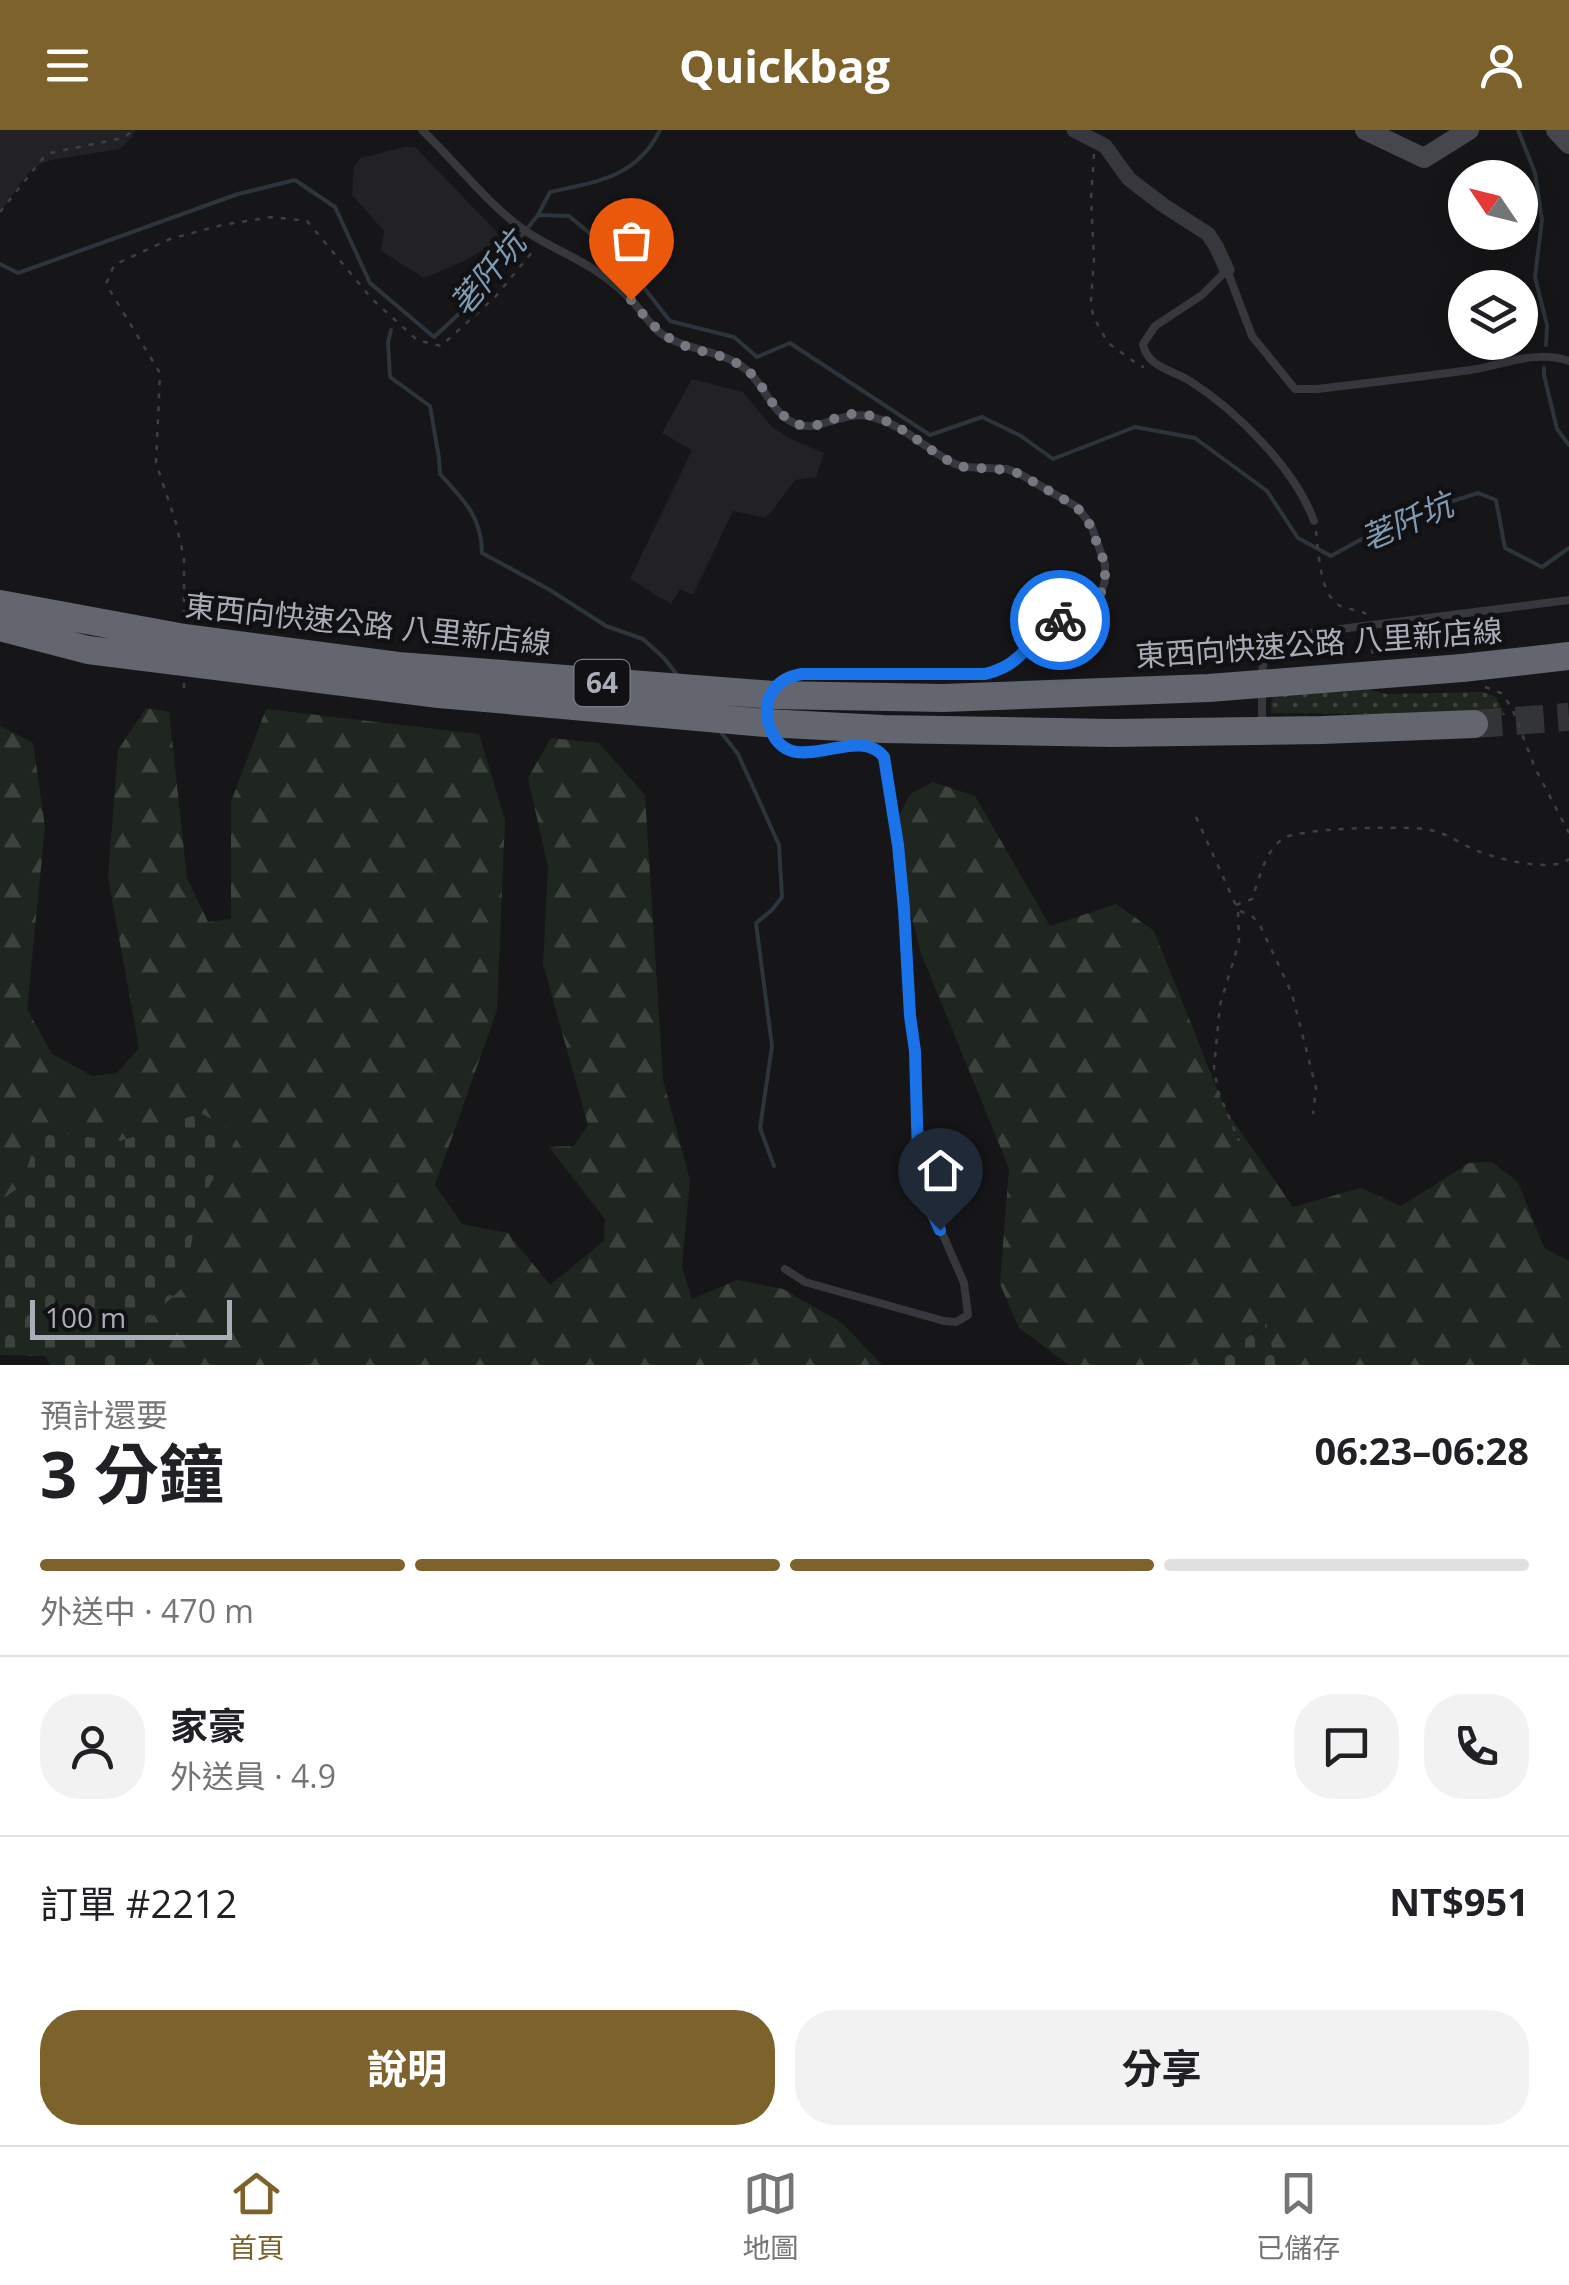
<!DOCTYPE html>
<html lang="zh-TW">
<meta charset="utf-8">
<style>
body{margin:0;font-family:"Open Sans","Noto Sans TC",sans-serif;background:#f2f2f2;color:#202124;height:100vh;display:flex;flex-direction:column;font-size:38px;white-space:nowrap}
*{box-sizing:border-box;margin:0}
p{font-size:32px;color:#757577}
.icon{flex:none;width:55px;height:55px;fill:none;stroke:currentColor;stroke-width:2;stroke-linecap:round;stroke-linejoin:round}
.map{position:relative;height:1235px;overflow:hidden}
.panel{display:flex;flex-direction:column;background:#fff;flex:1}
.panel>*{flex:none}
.needle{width:65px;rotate:305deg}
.buttons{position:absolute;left:1448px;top:30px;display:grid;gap:20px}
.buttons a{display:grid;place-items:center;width:90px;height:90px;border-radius:50%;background:#fff;box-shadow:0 5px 25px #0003;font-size:50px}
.scale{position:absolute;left:30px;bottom:25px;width:202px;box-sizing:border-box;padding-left:10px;border:5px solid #a8adb8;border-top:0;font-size:28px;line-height:35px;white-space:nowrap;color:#a8adb8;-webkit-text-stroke:8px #111113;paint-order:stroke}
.pin{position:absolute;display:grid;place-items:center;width:85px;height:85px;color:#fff;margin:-102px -42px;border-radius:50% 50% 50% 0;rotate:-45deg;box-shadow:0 0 10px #0007}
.pin .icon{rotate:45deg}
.courier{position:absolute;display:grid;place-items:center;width:100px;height:100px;margin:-50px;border:8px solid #1a73e8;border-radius:50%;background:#fff;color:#222;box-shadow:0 2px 12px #0007}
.head em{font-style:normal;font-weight:700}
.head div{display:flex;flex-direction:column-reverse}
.head{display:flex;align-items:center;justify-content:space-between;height:170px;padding:0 40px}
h1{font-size:65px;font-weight:700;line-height:75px}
.bar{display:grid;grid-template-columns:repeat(4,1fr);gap:15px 10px;align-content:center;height:120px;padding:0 40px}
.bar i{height:12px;border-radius:8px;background:#e0e0e0}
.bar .active{background:#7e622b}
.bar p{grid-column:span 4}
.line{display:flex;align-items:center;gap:25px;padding:0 40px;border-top:2px solid #e0e0e0}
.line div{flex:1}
.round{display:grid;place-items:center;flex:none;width:105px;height:105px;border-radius:40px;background:#f2f2f2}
.action{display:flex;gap:20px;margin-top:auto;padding:20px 40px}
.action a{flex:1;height:115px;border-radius:40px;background:#7e622b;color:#fff;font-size:40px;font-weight:700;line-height:115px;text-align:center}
.action a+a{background:#f2f2f2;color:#202124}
header{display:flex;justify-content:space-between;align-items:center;height:130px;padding:0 40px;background:#7e622b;color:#fff;font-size:45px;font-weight:700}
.tab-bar{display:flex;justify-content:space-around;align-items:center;height:140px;border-top:2px solid #e0e0e0;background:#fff;font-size:28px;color:#757577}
.tab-bar a{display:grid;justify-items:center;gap:5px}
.tab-bar .active{color:#7e622b}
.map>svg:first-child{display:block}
</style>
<header><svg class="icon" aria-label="menu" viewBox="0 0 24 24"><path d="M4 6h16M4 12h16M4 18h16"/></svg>Quickbag<svg class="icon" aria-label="person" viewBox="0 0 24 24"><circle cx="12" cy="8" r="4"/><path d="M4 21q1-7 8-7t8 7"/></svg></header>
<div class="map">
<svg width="1569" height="1235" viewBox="0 0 1569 1235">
<defs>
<pattern id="grass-dots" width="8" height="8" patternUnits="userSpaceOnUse" patternTransform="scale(2.5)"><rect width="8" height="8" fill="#1e261f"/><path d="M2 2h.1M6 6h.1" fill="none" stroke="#3c433d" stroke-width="1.8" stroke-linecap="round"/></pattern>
<pattern id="forest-firs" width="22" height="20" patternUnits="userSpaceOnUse" patternTransform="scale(2.5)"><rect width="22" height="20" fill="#1e261f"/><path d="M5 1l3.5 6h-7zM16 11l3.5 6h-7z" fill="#3c433d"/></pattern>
<pattern id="cemetery-stones" width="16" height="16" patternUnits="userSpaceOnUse" patternTransform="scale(2.5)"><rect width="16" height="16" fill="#1e261f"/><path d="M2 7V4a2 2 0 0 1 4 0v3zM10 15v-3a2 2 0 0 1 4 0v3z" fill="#3c433d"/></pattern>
</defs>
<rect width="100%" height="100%" fill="#161618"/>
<path fill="#222225" d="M0 0H136L132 7 120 19 51 30 39 35 28 43 0 82Z
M405 17H415L496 101 500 110 464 131 424 148 381 121 384 101 352 65 354 37 360 28Z
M692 249 743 262 771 296 789 308 824 323 816 347 795 350 772 381 765 388 733 381 693 465 680 459 671 474 630 449 692 320 662 303Z"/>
<path fill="url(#grass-dots)" d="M1370 560 1387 564 1483 562 1496 567 1505 585 1271 583 1272 566Z"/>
<path fill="url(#forest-firs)" d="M146 578 169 582 187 748 208 792 231 789V672L266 579 479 604 505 690 497 880 435 1055 462 1094 508 1103 550 1155 604 1111 605 1089 549 1017 574 1016 588 995 543 834 548 737 528 648 551 608 599 613 645 665 663 950 690 1050 682 1137 692 1169 737 1150 783 1159 842 1193 882 1235H139L137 1225 146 1192 184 1156 198 1076 239 1004 200 983 121 1011 40 1001 20 1057 0 1071V596L33 613 45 697 27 879 52 924 92 946 117 943 139 918 108 747 118 620Z
M933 652 975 666 1050 796 1116 774 1154 801 1225 979 1293 1077 1361 1058 1401 1076 1469 1033 1492 1032 1518 1052 1544 1118 1569 1131V1235H1276L1265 1193 1211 1235H1069L1019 1198 1000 1154 1009 1038 921 823 890 705 910 664Z"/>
<path fill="url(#cemetery-stones)" d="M200 983 239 1004 198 1076 184 1156 146 1192 137 1225 139 1235H50L45 1226 0 1225V1071L20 1057 40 1001 121 1011Z
M1266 1193 1276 1235H1211Z"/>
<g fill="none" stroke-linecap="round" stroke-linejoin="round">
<path stroke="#2c353c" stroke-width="4" d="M1518 0 1535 43 1542 90 1535 147 1547 195 1546 215
M538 85 550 62C597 52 637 47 660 0
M0 134 18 143 238 64 295 50 335 77 370 153 434 207 460 183 538 85 569 86 623 131 670 191 734 207 757 227 790 213 930 305 982 287 1021 306 1053 329 1135 297 1195 308 1267 361 1298 408 1331 426 1400 388 1478 363 1496 370 1505 418 1542 437 1569 418
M391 200 388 212 390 247 430 276 439 328 440 344C463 369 482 387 482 423L550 460 606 496 643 509 664 528 678 546
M1544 238V245L1557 299 1569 315
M720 601 738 624 779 715 782 767 772 780 756 793 772 916 760 998 774 1036"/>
<path stroke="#333438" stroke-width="28" stroke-dasharray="28 14" stroke-linecap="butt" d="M1474 594 1569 587"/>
<path stroke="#3d3f44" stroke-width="2.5" stroke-dasharray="5 8" stroke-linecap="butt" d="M1094 24 1091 69 1094 129 1091 170 1093 186 1108 213 1140 236 1144 237
M0 82 43 28 50 23 123 8 134 0
M1316 401C1319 422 1319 460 1337 474 1347 481 1358 478 1368 485
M184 485V428L176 393 156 333 160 243 106 154 114 135 170 109 222 95 273 87 307 91 372 169 417 210 441 216 496 166 533 121
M1370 506 1373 526
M184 553V565
M1485 557 1501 563 1512 578 1535 638 1569 703
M1196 687 1238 780 1239 812 1220 875 1214 938 1218 961 1239 1011
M1236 775 1252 769C1259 749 1265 720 1284 708 1300 698 1410 695 1430 700 1448 703 1463 716 1480 722 1499 729 1553 743 1569 729
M1240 781 1252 786 1260 795 1292 864 1316 958 1313 984"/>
<path stroke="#37383d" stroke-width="8" d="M422 0C454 30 485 71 520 97 546 117 580 127 606 148 615 155 626 164 634 173 643 183 649 193 659 202 685 221 718 219 743 237 764 252 770 282 794 293 816 304 841 281 868 286 902 293 925 319 955 334L964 337 1007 339 1020 344 1077 377 1091 395 1105 434V451L1097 474C1081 484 1061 486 1046 497 1019 516 1025 532 985 544H802L787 548 776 556
M1314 391C1295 339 1237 281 1190 251 1172 240 1147 237 1143 214L1155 196 1202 165 1227 140 1252 206 1295 259H1317C1368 253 1419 247 1471 240 1503 235 1537 219 1569 231
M1262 546C1262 524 1272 511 1293 505L1569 470
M1262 560V596
M771 602C809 652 855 591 885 627L899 715 904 779 910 886 915 921 918 1027 929 1073 964 1153 968 1185 956 1192 944 1191 805 1152 785 1139"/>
<path stroke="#37383d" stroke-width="15" d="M1074 0 1105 16 1129 49 1163 75 1208 104 1216 116 1227 140"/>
<path stroke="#45474d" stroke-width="20" d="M1365 0 1424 28 1469 0
M1556 0 1569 14"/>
<path stroke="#63666e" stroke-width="28" d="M1462 538 1569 526
M1112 603 1322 600 1474 594"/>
<path stroke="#63666e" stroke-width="28" d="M0 474 184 508 398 536 773 565 943 568 1209 558 1462 538
M0 497 88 520 439 564 765 593 883 599 1112 603"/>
</g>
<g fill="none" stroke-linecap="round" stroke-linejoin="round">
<path stroke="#757880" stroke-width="10" stroke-dasharray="0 18" d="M631 170C646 188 660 206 683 215 705 224 727 224 747 240 767 256 772 286 800 295 818 301 834 285 852 284 893 282 921 318 955 334L964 337 1007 340 1020 344 1077 377 1090 395 1105 434V451L1097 474 1060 490"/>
<path stroke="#1a73e8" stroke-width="12" d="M940 1100 928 1073 918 1027 915 921 910 886 904 779 898 715 884 627C856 591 788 656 769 595 765 582 766 569 775 558 782 549 791 546 802 544H985C997 541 1007 537 1016 529 1032 516 1039 498 1060 490"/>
</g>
<g text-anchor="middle" stroke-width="9" stroke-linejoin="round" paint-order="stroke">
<rect fill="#111113" stroke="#7b7e86" stroke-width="2.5" x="574.5" y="530" width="55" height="46" rx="8"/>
<g font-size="28" font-weight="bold" fill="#a8adb8">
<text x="602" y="563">64</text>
</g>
<g font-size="30" fill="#a8adb8" stroke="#111113">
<text transform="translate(368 495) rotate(6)" y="10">東西向快速公路 八里新店線</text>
<text transform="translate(1319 514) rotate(-4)" y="10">東西向快速公路 八里新店線</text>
</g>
<g font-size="32" font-style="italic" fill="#7f9bb3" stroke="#111113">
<text transform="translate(488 144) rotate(-50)" y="11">荖阡坑</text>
<text transform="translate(1407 392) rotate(-23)" y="11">荖阡坑</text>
</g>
</g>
</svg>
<div class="buttons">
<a><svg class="needle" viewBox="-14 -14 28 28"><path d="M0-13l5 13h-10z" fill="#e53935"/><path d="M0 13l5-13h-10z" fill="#757577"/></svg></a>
<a><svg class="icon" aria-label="layers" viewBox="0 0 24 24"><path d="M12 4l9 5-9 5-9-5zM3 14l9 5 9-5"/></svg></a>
</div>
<div class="scale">100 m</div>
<div class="pin" style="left:631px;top:170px;background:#ea580c"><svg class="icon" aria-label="bag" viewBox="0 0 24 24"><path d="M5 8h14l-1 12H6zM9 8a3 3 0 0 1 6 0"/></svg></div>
<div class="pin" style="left:940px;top:1100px;background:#1f2937"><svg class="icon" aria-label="home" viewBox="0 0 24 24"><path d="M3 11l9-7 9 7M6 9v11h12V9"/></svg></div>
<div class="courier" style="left:1060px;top:490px"><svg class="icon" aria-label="bike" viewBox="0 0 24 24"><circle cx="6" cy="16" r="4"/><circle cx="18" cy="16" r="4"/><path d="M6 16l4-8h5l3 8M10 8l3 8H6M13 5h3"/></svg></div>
</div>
<section class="panel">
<div class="head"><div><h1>3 分鐘</h1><p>預計還要</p></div><em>06:23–06:28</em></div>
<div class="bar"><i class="active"></i><i class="active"></i><i class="active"></i><i></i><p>外送中 · 470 m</p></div>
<div class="line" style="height:180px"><a class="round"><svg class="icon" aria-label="person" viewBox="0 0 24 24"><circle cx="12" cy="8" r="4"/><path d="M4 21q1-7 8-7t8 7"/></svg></a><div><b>家豪</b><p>外送員 · 4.9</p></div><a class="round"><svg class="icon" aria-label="chat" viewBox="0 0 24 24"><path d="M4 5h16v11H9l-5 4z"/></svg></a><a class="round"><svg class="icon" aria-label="phone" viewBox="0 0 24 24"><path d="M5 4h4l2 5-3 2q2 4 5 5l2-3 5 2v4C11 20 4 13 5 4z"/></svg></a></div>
<div class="line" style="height:130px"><div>訂單 #2212</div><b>NT$951</b></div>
<div class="action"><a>說明</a><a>分享</a></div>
</section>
<nav class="tab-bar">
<a class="active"><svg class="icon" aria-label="home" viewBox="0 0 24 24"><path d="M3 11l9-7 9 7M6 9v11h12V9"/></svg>首頁</a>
<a><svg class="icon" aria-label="map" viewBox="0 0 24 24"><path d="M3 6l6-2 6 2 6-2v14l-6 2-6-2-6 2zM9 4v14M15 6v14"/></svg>地圖</a>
<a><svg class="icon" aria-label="saved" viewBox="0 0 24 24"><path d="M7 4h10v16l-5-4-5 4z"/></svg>已儲存</a>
</nav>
